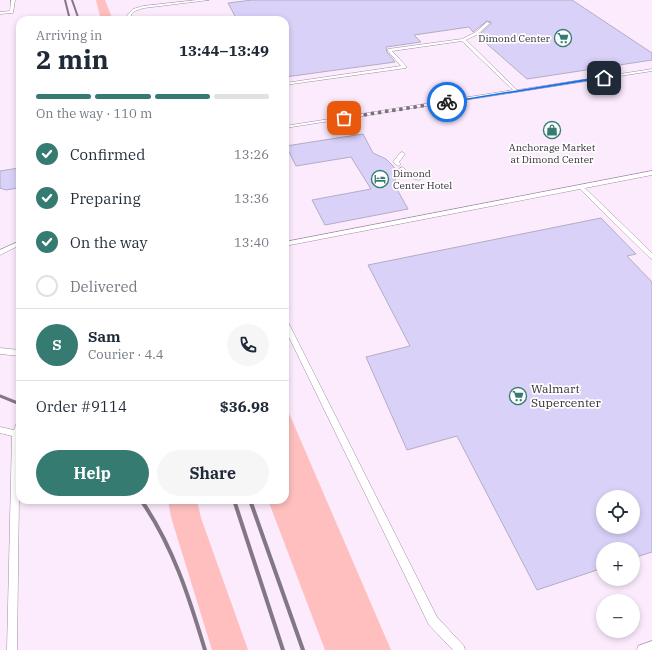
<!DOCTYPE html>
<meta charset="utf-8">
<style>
body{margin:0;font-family:"IBM Plex Serif",serif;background:#f6f6f7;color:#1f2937;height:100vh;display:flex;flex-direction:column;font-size:15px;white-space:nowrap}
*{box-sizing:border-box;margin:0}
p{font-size:13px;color:#747a83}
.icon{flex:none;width:22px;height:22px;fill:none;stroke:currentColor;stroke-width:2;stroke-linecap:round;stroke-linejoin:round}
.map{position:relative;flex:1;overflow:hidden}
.side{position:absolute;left:16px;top:16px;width:273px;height:488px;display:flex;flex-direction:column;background:#fff;border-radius:12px;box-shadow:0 2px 6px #0003}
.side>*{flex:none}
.controls{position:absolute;left:596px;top:490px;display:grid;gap:8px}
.controls a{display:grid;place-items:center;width:44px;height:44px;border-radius:50%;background:#fff;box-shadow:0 2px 6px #0003;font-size:20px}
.pin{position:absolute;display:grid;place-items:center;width:34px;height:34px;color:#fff;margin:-17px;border-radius:8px;box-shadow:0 2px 6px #0006}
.courier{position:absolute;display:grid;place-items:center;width:40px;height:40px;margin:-20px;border:3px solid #1a73e8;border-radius:50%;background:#fff;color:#222;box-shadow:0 1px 5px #0007}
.headline em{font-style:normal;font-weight:700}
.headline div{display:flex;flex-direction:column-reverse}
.headline{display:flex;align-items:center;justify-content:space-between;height:68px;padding:0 20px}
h1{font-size:26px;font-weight:700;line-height:30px}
.bar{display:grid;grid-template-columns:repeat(4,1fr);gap:6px 4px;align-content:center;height:48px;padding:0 20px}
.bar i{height:5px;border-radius:3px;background:#e0e1e3}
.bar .active{background:#367b71}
.bar p{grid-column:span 4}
.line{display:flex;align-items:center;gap:10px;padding:0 20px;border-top:1px solid #e0e1e3}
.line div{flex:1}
.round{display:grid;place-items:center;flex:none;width:42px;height:42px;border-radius:21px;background:#f6f6f7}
ol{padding:0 20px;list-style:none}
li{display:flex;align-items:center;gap:12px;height:44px}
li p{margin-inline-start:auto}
li .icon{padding:4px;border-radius:50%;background:#367b71;color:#fff;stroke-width:4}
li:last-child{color:#747a83}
li i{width:22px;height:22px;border:2px solid #e0e1e3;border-radius:50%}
.primary-button{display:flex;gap:8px;margin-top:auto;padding:8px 20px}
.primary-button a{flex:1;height:46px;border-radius:24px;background:#367b71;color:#fff;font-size:16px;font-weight:700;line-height:46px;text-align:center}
.primary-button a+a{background:#f6f6f7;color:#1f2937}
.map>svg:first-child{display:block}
</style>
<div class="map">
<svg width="652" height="650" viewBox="0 0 652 650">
<rect width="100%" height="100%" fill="#fbebfd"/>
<path fill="#febfbe" d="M96 0H105L113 20H101Z
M285 404 391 650H325L268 500H285Z
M168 500H197L201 518 248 650H212L171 517Z"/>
<path fill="#d9d1f8" stroke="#b2adc6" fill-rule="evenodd" d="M252 0H572L652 53V60L527 79 478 36 491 24V22L487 21 473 32 469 27 414 35 421 42 386 47 387 52 395 62 285 77V20H237L228 3Z
M363 134 373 153 386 159 394 167 397 174 394 184 408 209 325 225 312 200 371 189 351 157 296 166 286 146Z
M19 168 18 188 6 190 0 188V171Z
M601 218 636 254 627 256 652 282V552L633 558V549H603V568L537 590 457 436 407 450 366 357 410 346 368 265ZM603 497H633V527H603Z"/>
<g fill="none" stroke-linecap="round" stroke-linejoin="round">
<g stroke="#a08ea2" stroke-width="1">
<path id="lane" d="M11 0H15L13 13 0 14V12L10 11Z
M197 0H209L144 8 135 11 131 15 133 20H129L127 15 133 9 143 6Z
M487 22 490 23 478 34 466 40 517 90 652 69V71L285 128V126L513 90 462 41 392 51 406 66V68L285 85V83L401 66 388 51V49L462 39 476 32Z
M402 152 405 154 399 162 401 164 398 166 393 162 400 153Z
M402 167 404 168 408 174 421 177 422 178 419 180 404 176 399 169Z
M652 171V175L585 188 652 253V259L650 258 580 189 285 246V242Z
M20 241V245L0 255V250Z
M285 319 288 322 437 617 464 646 465 650H453L429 625 285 329Z
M0 348 20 350V356L0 354Z
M20 421 17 650H7L12 436 0 433V427L14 430 17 422Z
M652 641V650H637L638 646Z"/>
</g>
<use href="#lane" fill="#fff" fill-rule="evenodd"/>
<path stroke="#827884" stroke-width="2" d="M65 0 70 20
M72 0 79 20"/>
<path stroke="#827884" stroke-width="3" d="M0 396 20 404"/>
<path stroke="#827884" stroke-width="4" d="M141 500C173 546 189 597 205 650
M234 500 283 650
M250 500 303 650"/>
</g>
<path fill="#1a73e8" d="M604 76 606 78 447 103 445 102Z"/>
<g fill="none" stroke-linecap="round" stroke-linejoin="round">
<path stroke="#7c717d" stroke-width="4" stroke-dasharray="0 7.2" d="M344 118 447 102"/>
</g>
<defs>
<g id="supermarket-ring" transform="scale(0.9)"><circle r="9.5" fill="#fefefe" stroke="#367b71" stroke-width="1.5"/><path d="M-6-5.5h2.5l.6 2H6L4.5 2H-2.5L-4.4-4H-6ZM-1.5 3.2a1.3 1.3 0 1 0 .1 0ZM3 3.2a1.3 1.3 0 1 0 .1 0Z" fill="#367b71"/></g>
<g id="shop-ring" transform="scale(0.9)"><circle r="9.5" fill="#fefefe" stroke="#367b71" stroke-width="1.5"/><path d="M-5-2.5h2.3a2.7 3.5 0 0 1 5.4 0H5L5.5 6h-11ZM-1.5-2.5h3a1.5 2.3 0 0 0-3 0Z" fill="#367b71"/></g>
<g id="hotel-ring" transform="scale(0.9)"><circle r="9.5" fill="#fefefe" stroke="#367b71" stroke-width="1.5"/><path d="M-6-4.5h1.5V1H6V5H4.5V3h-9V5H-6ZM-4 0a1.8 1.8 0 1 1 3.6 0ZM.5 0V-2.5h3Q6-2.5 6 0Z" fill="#367b71"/></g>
</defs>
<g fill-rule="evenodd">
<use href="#supermarket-ring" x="563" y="38"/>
<use href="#shop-ring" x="552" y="130"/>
<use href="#hotel-ring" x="380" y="179"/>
<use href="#supermarket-ring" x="518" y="396"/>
</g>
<g text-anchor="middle" stroke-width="3.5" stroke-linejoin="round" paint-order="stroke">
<g font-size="10" fill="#373038" stroke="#fefefe" text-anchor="end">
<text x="550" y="42">Dimond Center</text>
<text x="552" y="151" text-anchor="middle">Anchorage Market<tspan x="552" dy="12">at Dimond Center</tspan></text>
<text x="393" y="177" text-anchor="start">Dimond<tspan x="393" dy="12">Center Hotel</tspan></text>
</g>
<g font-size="12" fill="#373038" stroke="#fefefe" text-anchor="start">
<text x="531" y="393">Walmart<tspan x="531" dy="14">Supercenter</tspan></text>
</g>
</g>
</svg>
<div class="controls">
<a><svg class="icon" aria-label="locate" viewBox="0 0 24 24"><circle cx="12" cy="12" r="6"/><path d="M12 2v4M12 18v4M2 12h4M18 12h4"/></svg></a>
<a>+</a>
<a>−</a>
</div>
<div class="pin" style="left:344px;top:118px;background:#ea580c"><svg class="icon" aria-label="bag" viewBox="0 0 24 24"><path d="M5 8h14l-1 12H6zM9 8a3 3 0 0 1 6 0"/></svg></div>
<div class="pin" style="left:604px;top:78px;background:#1f2937"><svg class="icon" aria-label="home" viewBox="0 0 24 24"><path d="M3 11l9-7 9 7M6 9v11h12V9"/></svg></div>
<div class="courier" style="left:447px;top:102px"><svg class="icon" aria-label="bike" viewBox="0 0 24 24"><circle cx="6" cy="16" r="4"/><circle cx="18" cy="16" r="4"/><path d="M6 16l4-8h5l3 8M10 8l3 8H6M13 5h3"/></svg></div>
<section class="side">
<div class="headline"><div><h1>2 min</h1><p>Arriving in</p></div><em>13:44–13:49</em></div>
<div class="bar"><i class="active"></i><i class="active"></i><i class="active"></i><i></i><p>On the way · 110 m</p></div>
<ol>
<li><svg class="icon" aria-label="check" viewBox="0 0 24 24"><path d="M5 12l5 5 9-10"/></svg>Confirmed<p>13:26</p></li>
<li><svg class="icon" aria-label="check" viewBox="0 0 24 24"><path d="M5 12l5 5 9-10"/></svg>Preparing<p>13:36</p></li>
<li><svg class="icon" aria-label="check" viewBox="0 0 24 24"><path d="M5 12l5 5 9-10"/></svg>On the way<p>13:40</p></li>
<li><i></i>Delivered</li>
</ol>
<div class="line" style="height:72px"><b class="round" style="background:#367b71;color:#fff">S</b><div><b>Sam</b><p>Courier · 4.4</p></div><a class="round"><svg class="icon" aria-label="phone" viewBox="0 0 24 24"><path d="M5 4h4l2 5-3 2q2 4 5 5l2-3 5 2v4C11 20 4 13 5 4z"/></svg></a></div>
<div class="line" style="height:52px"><div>Order #9114</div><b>$36.98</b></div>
<div class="primary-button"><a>Help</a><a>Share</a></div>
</section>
</div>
